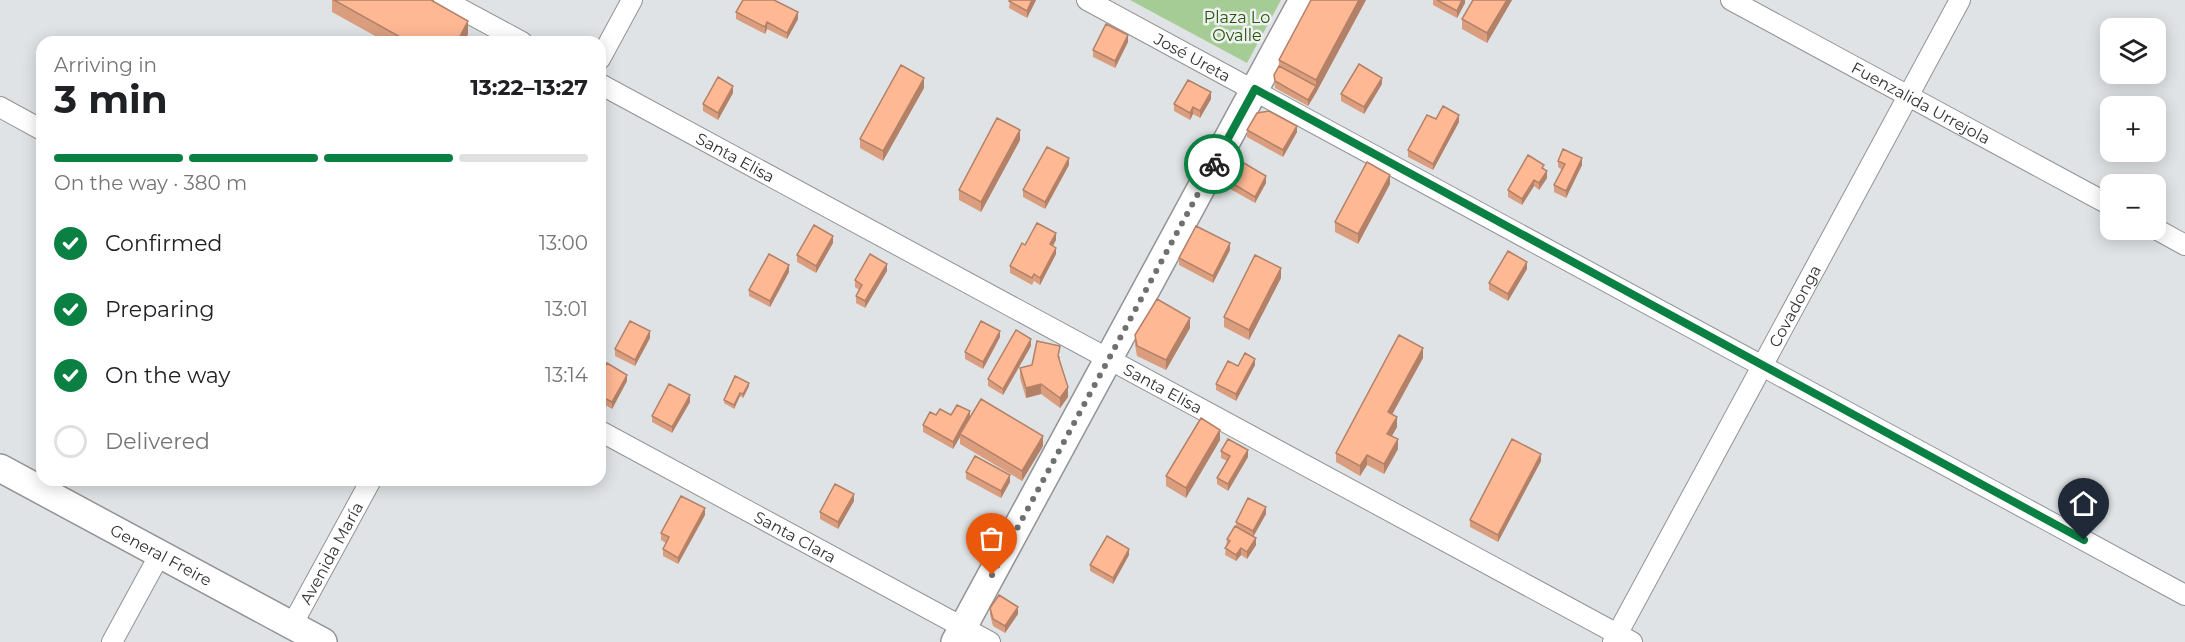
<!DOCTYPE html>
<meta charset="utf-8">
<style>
body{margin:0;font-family:Montserrat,sans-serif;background:#f2f2f2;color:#202124;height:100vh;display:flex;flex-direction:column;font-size:22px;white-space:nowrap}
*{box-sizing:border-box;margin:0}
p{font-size:20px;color:#757577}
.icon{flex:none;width:33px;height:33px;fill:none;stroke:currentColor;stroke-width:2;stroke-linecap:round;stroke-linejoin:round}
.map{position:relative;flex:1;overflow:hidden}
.sheet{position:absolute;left:36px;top:36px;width:570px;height:450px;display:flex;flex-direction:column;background:#fff;border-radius:18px;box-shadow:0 3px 15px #0003}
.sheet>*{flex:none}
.fabs{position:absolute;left:2100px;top:18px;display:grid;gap:12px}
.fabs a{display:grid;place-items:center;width:66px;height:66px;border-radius:12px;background:#fff;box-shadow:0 3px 15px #0003;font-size:30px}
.pin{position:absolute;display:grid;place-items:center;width:51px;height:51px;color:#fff;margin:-62px -26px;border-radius:50% 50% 50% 0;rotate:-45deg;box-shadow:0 0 6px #0007}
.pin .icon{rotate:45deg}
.courier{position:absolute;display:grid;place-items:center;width:60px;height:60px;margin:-30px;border:4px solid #0b8043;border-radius:50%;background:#fff;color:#222;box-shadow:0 2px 8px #0007}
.headline em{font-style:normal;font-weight:700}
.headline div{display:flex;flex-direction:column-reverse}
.headline{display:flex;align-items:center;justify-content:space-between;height:102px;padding:0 18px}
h1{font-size:39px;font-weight:700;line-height:45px}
.bar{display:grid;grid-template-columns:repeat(4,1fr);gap:9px 6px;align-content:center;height:72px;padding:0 18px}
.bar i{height:8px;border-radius:4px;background:#e0e0e0}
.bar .current{background:#0b8043}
.bar p{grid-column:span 4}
ol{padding:0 18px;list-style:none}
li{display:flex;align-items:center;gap:18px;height:66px}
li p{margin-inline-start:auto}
li .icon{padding:6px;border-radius:50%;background:#0b8043;color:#fff;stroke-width:4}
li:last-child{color:#757577}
li i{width:33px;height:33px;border:3px solid #e0e0e0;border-radius:50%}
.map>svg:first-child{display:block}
</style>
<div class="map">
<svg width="2185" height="642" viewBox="0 0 2185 642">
<rect width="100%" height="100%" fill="#e0e3e5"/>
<path fill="#a6cc96" d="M1130 0H1281L1247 63Z"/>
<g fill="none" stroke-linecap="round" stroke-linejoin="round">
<g stroke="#919395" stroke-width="22">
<g id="street">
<path d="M444 0 522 42"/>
<path id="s1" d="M1087 0 2185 595"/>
<path id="s2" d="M1731 0 2110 205"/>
<path d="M600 59 632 0"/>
<path id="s3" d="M600 84 1632 642"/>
<path d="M0 107 42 130"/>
<path d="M2156 229 2185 245"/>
<path id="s4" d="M600 431 990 642"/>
<path id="s5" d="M292 625 371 480"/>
<path d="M112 642 160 554"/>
<path id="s6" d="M1613 642 1960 0"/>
</g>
</g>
<g stroke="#919395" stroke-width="30">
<g id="secondary">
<path id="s7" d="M0 468 323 642"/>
<path d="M955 642 1303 0"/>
</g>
</g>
<use href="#street" stroke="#fff" stroke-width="20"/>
<use href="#secondary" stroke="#fff" stroke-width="27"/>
</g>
<path fill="#da9e7f" d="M332 0H431L468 34 464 42H386L332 12Z
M1010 0H1036L1027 18 1009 8Z
M1366 0 1308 106 1275 88 1274 75 1279 66V60Z
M1433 0H1465V3L1457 18 1433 5Z
M1473 0H1512L1487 43 1462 29V19Z
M736 12 798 19 787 39 767 29 765 34 736 19Z
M1128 42 1115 68 1093 57V50Z
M1382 84 1364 114 1341 101V94Z
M924 88 883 161 860 148V139Z
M733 93 718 120 703 111V104Z
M1211 99 1200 118 1193 114 1190 120 1174 111V104Z
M1436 119 1459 122 1433 170 1408 157V150Z
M1247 130 1297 132 1283 157 1247 137Z
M1020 140 981 212 959 200V190Z
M1558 161 1582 165 1566 198 1554 192V185L1562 170 1558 167Z
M1069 165 1045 209 1023 197V190Z
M1544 170 1547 178 1539 190 1534 186 1522 205 1508 197V190Z
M1225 179 1266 183 1255 203 1225 186Z
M1390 184 1358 244 1335 232V222Z
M1056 240 1053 246 1056 254 1040 285 1034 281 1032 285 1010 273V266L1025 245Z
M833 243 816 273 797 262V255Z
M1230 250 1213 283 1179 265V258Z
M1527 269 1508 301 1489 290V283Z
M887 271 865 308 856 303V296L859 290 855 287V280Z
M789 272 770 307 749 296V290Z
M1281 278 1249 340 1224 327V317Z
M1190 328 1166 370 1137 356 1135 345V335Z
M1000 337 983 369 965 359V352Z
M650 338 635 366 615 356V349Z
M1031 346 1003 395 988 386V379Z
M1060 356V360L1068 397 1060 408 1041 394 1026 398 1020 378V368Z
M1423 358 1392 414 1397 427 1392 436 1398 449 1384 474 1367 465 1360 476 1336 462V453Z
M1255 365 1236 401 1216 390V384L1238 366Z
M600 376 627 381 612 409 600 402Z
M749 386 743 398 740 396 734 409 724 403V400Z
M690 402 672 433 652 422V416Z
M951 415 970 417 1043 446 1022 481 960 444V437L953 449 923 432V425Z
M1220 440 1186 498 1166 486V476Z
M1221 451 1248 457 1228 491 1217 484V478L1227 461 1221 458Z
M1541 461 1498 542 1470 527V520Z
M966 472 1010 482 1001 498 966 479Z
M854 501 838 529 820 519V512Z
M1266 514 1253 537 1256 545 1247 559 1241 555 1236 561 1225 555 1227 539 1236 526V522Z
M705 515 678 564 663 556V549L666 543 661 540V533Z
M1129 555 1113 584 1090 571V565Z
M990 608 1018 614 1005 633 993 626 990 615Z"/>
<path fill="#b28168" d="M1032 0H1036L1027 18V11Z
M1359 0H1366L1316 93V80Z
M1462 0H1465V3L1457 18V11Z
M1507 0H1512L1487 43V33Z
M798 12V19L787 39V33Z
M468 21V34L464 42H457Z
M767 22V29L765 34V27Z
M1128 35V42L1115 68V61Z
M924 78V88L883 161V151Z
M1382 78V84L1364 114V107Z
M733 86V93L718 120V113Z
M1316 86V93L1308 106V100Z
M1211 92V99L1200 118V111Z
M1193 107V114L1190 120V113Z
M1459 115V122L1433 170V164Z
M1297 126V132L1283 157V150Z
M1020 130V140L981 212V202Z
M1069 158V165L1045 209V202Z
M1582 158V165L1566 198V191Z
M1547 171V178L1539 190V183Z
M1390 175V184L1358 244V234Z
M1266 176V183L1255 203V197Z
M1534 180V186L1522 205V199Z
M1056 233V240L1050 251V244Z
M833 236V243L816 273V266Z
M1230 243V250L1213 283V276Z
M1056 248V254L1040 285V278Z
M1527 262V269L1508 301V294Z
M887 264V271L865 308V301Z
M789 265V272L770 307V301Z
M1281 268V278L1249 340V330Z
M1190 318V328L1166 370V360Z
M650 331V338L635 366V360Z
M1000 331V337L983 369V362Z
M1031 339V346L1003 395V389Z
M1423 348V358L1388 422V412Z
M1255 359V365L1236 401V394Z
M627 375V381L612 409V402Z
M749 383V386L743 398V394Z
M1041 384V394L1026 398V388Z
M1068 387V397L1060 408V398Z
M740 393V396L734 409V405Z
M690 395V402L672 433V427Z
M970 411V418L960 434V437L953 449V442Z
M1397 417V427L1387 444V434Z
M1220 430V440L1186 498V488Z
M1043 436V446L1022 481V471Z
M1398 439V449L1384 474V464Z
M1248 450V457L1228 491V484Z
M1541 454V461L1498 542V535Z
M1367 455V465L1360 476V466Z
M1010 475V482L1001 498V491Z
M854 494V501L838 529V522Z
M1266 507V514L1253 537V531Z
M705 508V515L678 564V558Z
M1256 538V545L1247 559V552Z
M1241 548V555L1236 561V555Z
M1129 549V555L1113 584V578Z
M1018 607V614L1005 633V626Z"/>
<path fill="#feb894" stroke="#b28168" stroke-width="1.5" d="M334 0H431L468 21 457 42H400L402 38Z
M743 0H774L798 12 787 33 767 22 765 27 736 12Z
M1010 0H1032L1027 11 1009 1Z
M1311 0H1359L1316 80 1279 60Z
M1437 0H1462L1457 11Z
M1473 0H1507L1487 33 1462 19Z
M1106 24 1128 35 1115 61 1093 50Z
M1359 64 1382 78 1364 107 1341 94Z
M901 65 924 78 883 151 860 139Z
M1279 66 1316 86 1308 100 1275 81 1274 75Z
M718 77 733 86 718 113 703 104Z
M1188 80 1211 92 1200 111 1193 107 1190 113 1174 104Z
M1443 106 1459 115 1433 164 1408 150 1427 115 1436 119Z
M1269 111 1297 126 1283 150 1247 130 1257 113Z
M997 118 1020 130 981 202 959 190Z
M1047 147 1069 158 1045 202 1023 190Z
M1563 149 1582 158 1566 191 1554 185 1565 164 1558 161Z
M1528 155 1544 165 1542 168 1547 171 1539 183 1534 180 1522 199 1508 190Z
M1237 159 1266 176 1255 197 1225 179Z
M1367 162 1390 175 1358 234 1335 222Z
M1037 223 1056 233 1050 244 1056 248 1040 278 1034 274 1032 278 1010 266 1022 243 1025 245Z
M814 225 833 236 816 266 797 255Z
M1196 226 1230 243 1213 276 1179 258Z
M1508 251 1527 262 1508 294 1489 283Z
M769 254 789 265 770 301 749 290Z
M870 254 887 264 865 301 856 296 862 285 855 280Z
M1255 255 1281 268 1249 330 1224 317Z
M1157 299 1190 318 1166 360 1137 346 1135 335Z
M630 321 650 331 635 360 615 349Z
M981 321 1000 331 983 362 965 352Z
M1016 330 1031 339 1003 389 988 379Z
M1399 335 1423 348 1388 412 1397 417 1387 434 1398 439 1384 464 1367 455 1360 466 1336 453Z
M1037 341 1060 346 1058 356 1068 387 1060 398 1041 384 1026 388 1020 368 1032 365Z
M1245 353 1255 359 1236 394 1216 384 1228 361 1238 366Z
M607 363 627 375 612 402 600 396V376Z
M735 376 749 383 743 394 740 393 734 405 724 400Z
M669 384 690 395 672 427 652 416Z
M981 399 1043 436 1022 471 960 434Z
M957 405 970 411 953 442 923 425 930 412 936 415 940 409 951 415Z
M1201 418 1220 430 1186 488 1166 476Z
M1228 439 1248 450 1228 484 1217 478 1230 456 1221 451Z
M1512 439 1541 454 1498 535 1470 520Z
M975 456 1010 475 1001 491 966 472Z
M835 484 854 494 838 522 820 512Z
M681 496 705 508 678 558 663 549 669 537 661 533Z
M1248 498 1266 507 1253 531 1236 522Z
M1235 526 1256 538 1247 552 1241 548 1236 555 1225 548 1230 541 1227 539Z
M1107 536 1129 549 1113 578 1090 565Z
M999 595 1018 607 1005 626 993 619 990 608Z"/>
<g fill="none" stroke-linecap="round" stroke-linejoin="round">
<path stroke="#6e7071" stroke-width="6" stroke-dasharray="0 10.8" d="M992 575 1214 164"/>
<path stroke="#0b8043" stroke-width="8" d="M1214 164 1255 89 2084 540"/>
</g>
<g text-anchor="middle" stroke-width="5" stroke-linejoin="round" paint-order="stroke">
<g font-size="16" fill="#275806" stroke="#eef0f2">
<text x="1237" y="23">Plaza Lo<tspan x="1237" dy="18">Ovalle</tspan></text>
</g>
<g font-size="16" fill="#313233" stroke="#eef0f2">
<text dy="6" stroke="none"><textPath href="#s1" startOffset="120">José Ureta</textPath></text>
<text dy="6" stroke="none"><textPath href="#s2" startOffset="216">Fuenzalida Urrejola</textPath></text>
<text dy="6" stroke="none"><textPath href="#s3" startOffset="154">Santa Elisa</textPath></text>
<text dy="6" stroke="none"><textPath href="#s6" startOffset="382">Covadonga</textPath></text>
<text dy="6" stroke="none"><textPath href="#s3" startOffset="640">Santa Elisa</textPath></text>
<text dy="6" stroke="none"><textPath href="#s4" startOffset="222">Santa Clara</textPath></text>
<text dy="6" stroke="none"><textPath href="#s5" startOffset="82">Avenida María</textPath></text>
<text dy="6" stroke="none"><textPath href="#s7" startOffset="183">General Freire</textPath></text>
</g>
</g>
</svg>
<div class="fabs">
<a><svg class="icon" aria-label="layers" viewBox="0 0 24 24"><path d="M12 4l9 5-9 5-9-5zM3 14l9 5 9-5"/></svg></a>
<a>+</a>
<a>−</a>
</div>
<div class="pin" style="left:992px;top:575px;background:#ea580c"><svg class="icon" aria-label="bag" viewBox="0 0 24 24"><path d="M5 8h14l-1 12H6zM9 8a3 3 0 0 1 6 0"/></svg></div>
<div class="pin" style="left:2084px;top:540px;background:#1f2937"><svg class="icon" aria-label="home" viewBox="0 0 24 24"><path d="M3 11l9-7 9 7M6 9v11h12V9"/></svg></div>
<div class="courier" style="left:1214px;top:164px"><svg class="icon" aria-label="bike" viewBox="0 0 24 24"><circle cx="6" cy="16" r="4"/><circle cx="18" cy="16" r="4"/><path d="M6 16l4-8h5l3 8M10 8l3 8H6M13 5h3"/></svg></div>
<section class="sheet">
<div class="headline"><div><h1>3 min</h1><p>Arriving in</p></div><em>13:22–13:27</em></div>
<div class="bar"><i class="current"></i><i class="current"></i><i class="current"></i><i></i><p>On the way · 380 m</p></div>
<ol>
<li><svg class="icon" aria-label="check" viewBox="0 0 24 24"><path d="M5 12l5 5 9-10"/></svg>Confirmed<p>13:00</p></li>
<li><svg class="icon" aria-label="check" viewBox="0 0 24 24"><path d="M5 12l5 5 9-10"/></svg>Preparing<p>13:01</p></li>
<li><svg class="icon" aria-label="check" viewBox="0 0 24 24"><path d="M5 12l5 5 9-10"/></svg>On the way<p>13:14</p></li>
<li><i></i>Delivered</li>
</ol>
</section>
</div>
